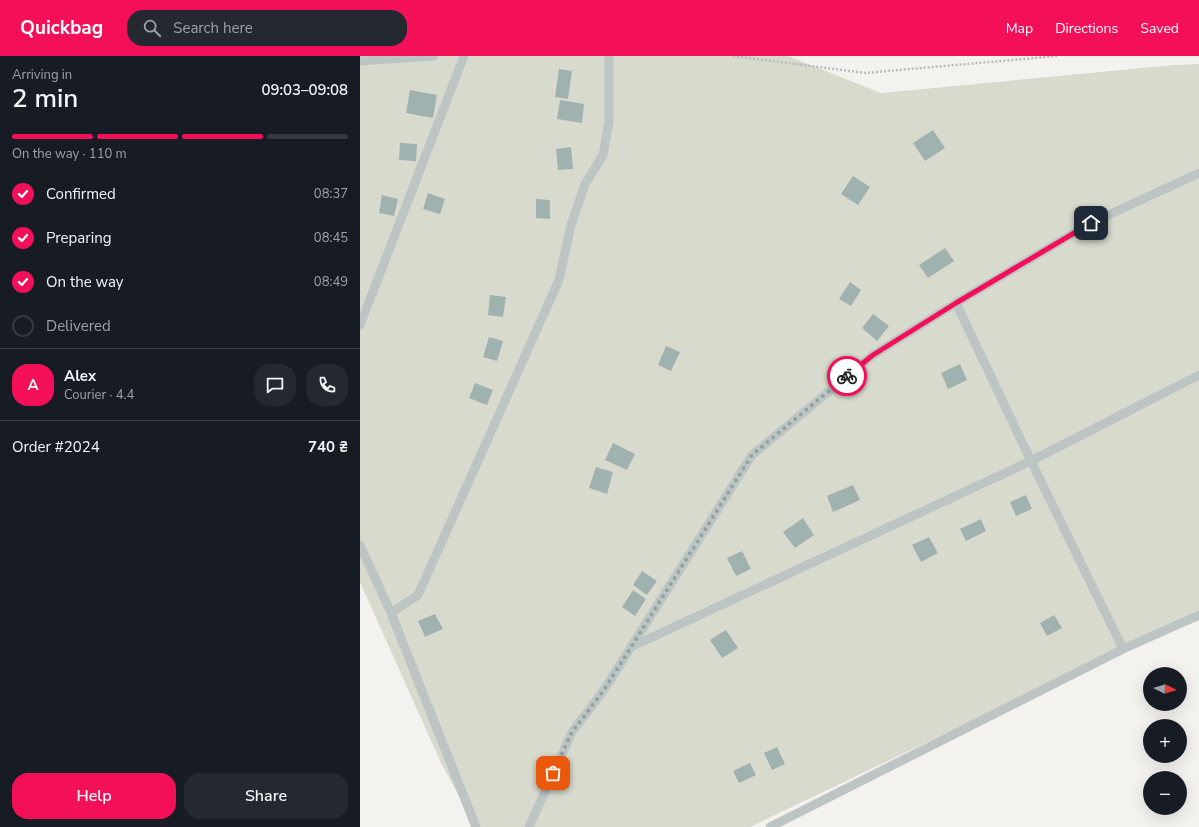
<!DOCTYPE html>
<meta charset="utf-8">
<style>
body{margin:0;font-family:"Nunito Sans",sans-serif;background:#242831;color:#f1f3f6;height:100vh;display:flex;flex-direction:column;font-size:15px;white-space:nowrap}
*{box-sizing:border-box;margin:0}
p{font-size:13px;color:#9ea1a6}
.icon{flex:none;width:22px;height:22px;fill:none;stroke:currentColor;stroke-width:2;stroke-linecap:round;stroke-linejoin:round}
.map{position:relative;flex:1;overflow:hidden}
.details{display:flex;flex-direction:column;background:#171b24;width:360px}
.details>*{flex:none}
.needle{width:26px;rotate:95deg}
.fabs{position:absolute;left:783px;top:611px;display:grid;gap:8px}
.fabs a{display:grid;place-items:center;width:44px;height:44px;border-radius:50%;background:#171b24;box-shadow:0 4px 16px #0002;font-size:20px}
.pin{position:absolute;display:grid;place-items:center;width:34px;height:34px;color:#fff;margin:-17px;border-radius:8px;box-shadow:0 2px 6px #0006}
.courier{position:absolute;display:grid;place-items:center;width:40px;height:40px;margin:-20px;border:3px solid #f41059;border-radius:50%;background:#fff;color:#222;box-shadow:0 1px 5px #0007}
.head em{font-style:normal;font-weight:600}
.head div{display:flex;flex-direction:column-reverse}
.head{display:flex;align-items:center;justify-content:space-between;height:68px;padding:0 12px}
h1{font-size:26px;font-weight:600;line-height:30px}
.bar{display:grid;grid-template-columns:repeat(4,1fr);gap:6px 4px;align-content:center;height:48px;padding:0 12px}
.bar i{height:5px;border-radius:3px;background:#363941}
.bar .current{background:#f41059}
.bar p{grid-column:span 4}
.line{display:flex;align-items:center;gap:10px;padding:0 12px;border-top:1px solid #363941}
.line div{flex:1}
.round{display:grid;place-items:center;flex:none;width:42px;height:42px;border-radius:16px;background:#242831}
ol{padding:0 12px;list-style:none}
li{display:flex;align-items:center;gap:12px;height:44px}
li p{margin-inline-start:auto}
li .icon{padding:4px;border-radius:50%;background:#f41059;color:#fff;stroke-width:4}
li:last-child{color:#9ea1a6}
li i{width:22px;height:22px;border:2px solid #363941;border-radius:50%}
.cta{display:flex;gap:8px;margin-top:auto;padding:8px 12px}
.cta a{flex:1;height:46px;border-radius:16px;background:#f41059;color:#fff;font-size:16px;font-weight:600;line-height:46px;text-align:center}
.cta a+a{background:#242831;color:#f1f3f6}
header{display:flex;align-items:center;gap:24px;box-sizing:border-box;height:56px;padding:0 20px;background:#f41059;color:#fff}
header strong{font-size:19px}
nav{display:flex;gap:22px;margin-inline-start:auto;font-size:14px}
.search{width:280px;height:36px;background:#242831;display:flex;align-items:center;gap:10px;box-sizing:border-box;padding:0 14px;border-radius:16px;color:#9ea1a6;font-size:15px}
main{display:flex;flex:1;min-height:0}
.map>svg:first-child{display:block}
</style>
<header>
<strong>Quickbag</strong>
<div class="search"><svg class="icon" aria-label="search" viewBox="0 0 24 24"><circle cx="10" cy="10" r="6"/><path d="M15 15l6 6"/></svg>Search here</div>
<nav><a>Map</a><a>Directions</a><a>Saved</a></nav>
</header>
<main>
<section class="details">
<div class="head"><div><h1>2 min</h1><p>Arriving in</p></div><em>09:03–09:08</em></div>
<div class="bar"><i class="current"></i><i class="current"></i><i class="current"></i><i></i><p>On the way · 110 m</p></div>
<ol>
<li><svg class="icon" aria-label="check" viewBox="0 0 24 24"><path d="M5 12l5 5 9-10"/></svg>Confirmed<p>08:37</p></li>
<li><svg class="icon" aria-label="check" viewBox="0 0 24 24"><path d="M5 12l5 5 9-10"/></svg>Preparing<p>08:45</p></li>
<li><svg class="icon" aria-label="check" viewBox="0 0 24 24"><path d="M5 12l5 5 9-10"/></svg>On the way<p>08:49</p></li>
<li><i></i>Delivered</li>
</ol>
<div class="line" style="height:72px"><b class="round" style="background:#f41059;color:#fff">A</b><div><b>Alex</b><p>Courier · 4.4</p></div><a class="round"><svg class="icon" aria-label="chat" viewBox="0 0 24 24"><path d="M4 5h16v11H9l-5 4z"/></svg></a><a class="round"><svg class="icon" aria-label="phone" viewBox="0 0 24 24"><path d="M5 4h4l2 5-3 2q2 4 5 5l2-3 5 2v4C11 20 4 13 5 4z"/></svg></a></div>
<div class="line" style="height:52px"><div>Order #2024</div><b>740 ₴</b></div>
<div class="cta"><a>Help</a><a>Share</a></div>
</section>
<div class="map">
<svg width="839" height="771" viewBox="0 0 839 771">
<rect width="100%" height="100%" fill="#f4f2ef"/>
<path fill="#d9dace" d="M0 0H428L521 37 814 9 839 8V556L390 771H116L81 707 0 526Z"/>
<path fill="#a0b2af" d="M199 13 212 15 208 43 195 41Z
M50 34 77 39 73 62 46 57Z
M200 44 224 48 222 67 197 63Z
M573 74 585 92 565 105 553 87Z
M40 87 57 88 56 105 39 104Z
M211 91 213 113 198 114 196 93Z
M493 120 510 131 498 149 481 138Z
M68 137 85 143 80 158 63 153Z
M22 139 38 143 34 160 19 157Z
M176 143 190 144V163L176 162Z
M585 192 594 205 568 222 559 209Z
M490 226 501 234 491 250 479 243Z
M130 239 146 241 143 261 128 259Z
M513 258 529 270 517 285 502 272Z
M129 281 143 285 137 305 123 301Z
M306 290 320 296 311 315 298 309Z
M600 308 607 324 588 333 581 317Z
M115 327 133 334 127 349 109 342Z
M253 387 275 398 267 414 245 404Z
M236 411 253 416 247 438 229 432Z
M493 429 500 444 473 456 467 440Z
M666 439 672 453 656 460 650 446Z
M443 462 454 479 435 492 423 476Z
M621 463 626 475 606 485 600 473Z
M569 481 578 497 561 506 552 489Z
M382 495 391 513 376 520 367 502Z
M282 515 297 525 287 539 273 529Z
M273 534 286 543 275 560 262 551Z
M75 558 83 573 65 581 58 565Z
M694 559 702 572 687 580 680 567Z
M366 574 378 592 362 602 350 584Z
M417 691 425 708 412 714 404 697Z
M390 707 396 719 379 727 373 715Z"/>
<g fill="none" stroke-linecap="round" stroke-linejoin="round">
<path stroke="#b6bdbc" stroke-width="2.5" stroke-dasharray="2 2" stroke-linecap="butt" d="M373 0 505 17 697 0"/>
<path stroke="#bcc5c4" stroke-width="9" d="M0 5 73 0
M596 247 671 405 763 593
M0 269 104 0
M0 489 31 557 116 771
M31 557 58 539 199 224 211 169 225 128 243 99 249 65V0
M271 591 671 405 839 319
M169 771 212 676 244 634 392 399 513 299 596 247 731 167 839 117
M410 771 763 593 839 559"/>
</g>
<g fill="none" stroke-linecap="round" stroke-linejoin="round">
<path stroke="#8fa3a0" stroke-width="4" stroke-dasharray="0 7.2" d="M193 717 212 676 244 634 392 399 487 320"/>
<path stroke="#f41059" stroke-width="5" d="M487 320 513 299 596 247 731 167"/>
</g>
</svg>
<div class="fabs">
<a><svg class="needle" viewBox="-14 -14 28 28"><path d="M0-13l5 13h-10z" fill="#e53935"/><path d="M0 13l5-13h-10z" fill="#9ea1a6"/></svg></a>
<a>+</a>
<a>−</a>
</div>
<div class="pin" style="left:193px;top:717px;background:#ea580c"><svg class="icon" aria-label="bag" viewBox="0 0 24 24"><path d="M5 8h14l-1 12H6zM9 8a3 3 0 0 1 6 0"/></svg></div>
<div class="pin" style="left:731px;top:167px;background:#1f2937"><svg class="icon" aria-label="home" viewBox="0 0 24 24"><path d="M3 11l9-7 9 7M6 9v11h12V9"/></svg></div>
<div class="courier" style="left:487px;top:320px"><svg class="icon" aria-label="bike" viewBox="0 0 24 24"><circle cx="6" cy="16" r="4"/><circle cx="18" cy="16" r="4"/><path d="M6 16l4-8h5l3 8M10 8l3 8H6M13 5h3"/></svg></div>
</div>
</main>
